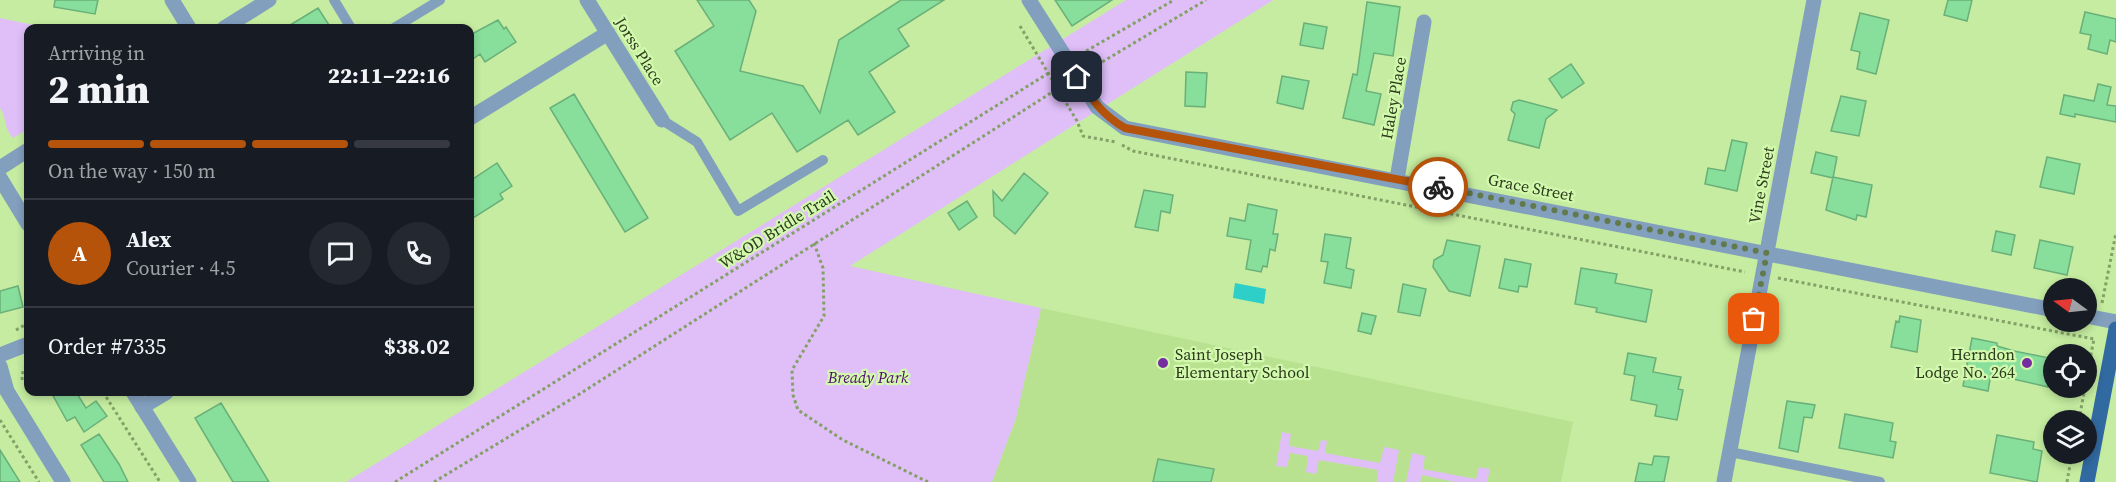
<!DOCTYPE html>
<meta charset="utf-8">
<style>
body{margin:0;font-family:"Source Serif 4",serif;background:#242831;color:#f1f3f6;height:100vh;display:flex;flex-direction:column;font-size:22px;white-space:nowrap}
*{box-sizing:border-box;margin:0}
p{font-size:20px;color:#9ea1a6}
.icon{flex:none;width:33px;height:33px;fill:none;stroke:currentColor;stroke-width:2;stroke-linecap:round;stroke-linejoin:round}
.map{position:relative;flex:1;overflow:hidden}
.side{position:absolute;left:24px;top:24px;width:450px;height:372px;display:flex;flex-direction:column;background:#171b24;border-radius:12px;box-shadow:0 3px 9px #0003}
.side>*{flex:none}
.needle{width:39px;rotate:285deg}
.controls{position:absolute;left:2043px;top:278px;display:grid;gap:12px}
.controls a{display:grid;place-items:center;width:54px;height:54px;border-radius:50%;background:#171b24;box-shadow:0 3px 9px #0003;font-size:30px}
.pin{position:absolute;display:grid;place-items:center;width:51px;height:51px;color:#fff;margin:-26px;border-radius:12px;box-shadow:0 3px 9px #0006}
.courier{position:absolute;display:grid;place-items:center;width:60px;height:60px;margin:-30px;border:4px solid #b45309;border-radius:50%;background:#fff;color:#222;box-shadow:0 2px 8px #0007}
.summary em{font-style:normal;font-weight:800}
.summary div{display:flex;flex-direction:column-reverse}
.summary{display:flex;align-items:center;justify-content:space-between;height:102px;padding:0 24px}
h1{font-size:39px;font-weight:800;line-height:45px}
.bar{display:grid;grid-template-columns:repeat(4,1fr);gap:9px 6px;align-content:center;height:72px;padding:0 24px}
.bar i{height:8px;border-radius:4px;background:#363941}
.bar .active{background:#b45309}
.bar p{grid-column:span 4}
.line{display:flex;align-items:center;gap:15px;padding:0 24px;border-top:2px solid #363941}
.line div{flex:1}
.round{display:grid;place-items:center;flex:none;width:63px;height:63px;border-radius:32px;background:#242831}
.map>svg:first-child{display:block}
</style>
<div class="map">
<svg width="2116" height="482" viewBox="0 0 2116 482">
<rect width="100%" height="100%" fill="#c5eca0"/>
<path fill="#b8e28f" d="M1041 308 1573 422 1561 482H992L1016 418Z"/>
<path fill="#e0bff9" d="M1126 0H1273L850 266 1041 308 1016 418 992 482H346Z
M0 18 48 28H28V129L13 138C4 129 7 119 0 108Z
M1282 432 1291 434 1289 446 1318 451 1321 440 1327 441 1325 453 1380 463 1384 447 1399 450 1393 482H1377L1378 470 1319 460 1316 474 1306 472 1308 456 1290 453 1287 467 1276 466Z
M1412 453 1425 456 1423 469 1476 479 1479 467 1490 469 1487 482H1455L1422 475 1420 482H1406Z"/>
<path fill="#2dcfc8" d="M1235 283 1266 289 1264 304 1233 298Z"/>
<path fill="#88de9b" stroke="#69b079" stroke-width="1.5" d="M55 0H98L95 14 54 7Z
M697 0H749L756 11 740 71 803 86 820 113 839 40 901 0H944L898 29 909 46 869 72 895 112 858 135 848 120 797 152 772 113 730 140 675 51 714 26Z
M1055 0H1112L1072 26Z
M1948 0H1972L1967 21 1944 15Z
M1367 2 1400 7 1393 56 1374 53 1366 91 1381 94 1374 125 1343 118 1353 74 1357 75Z
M318 8 331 28H285L305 16Z
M2085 12 2116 19V42L2110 40 2107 54 2088 49 2091 35 2080 33Z
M1860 13 1889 20 1876 74 1857 69 1860 52 1851 50Z
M498 20 504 29 506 27 516 42 485 62 480 54 470 61V35Z
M1304 23 1327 27 1323 49 1300 45Z
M1571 64 1584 83 1562 98 1549 79Z
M1186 72 1207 73 1205 107 1185 106Z
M1282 76 1309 81 1303 109 1277 103Z
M2098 84 2111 87 2107 105 2116 106V122L2075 114V117L2060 114 2064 95 2094 101Z
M574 94 648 218 625 232 550 108Z
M1841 96 1866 101 1859 136 1831 131Z
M1519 100 1557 110 1546 119 1539 148 1508 140 1515 114 1511 110 1513 102Z
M1732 140 1747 143 1737 191 1705 184 1708 168 1725 171Z
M1816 152 1837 157 1833 178 1811 173Z
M2047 157 2080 164 2074 194 2040 187Z
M497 163 512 186 500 194 503 199 470 220V181Z
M1024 173 1048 193 1015 234 994 216 993 191 1002 201Z
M1833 177 1872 185 1866 217 1857 215 1856 220 1826 210Z
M1144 190 1173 195 1170 213 1161 211 1158 231 1135 227Z
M967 201 977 217 959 230 948 213Z
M1248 204 1277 210 1273 234H1278L1275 251 1270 249 1267 267 1263 266 1261 272 1246 269 1251 240 1227 236 1230 218 1245 221Z
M1996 231 2015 235 2011 255 1992 251Z
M1325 234 1351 238 1346 268 1354 270 1351 288 1324 283 1328 262 1321 261Z
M1447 240 1480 246 1470 296 1449 291 1433 267 1434 260 1443 255Z
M2040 240 2073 247 2067 275 2034 268Z
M1505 259 1531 264 1527 287 1519 286 1518 292 1499 288Z
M1581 268 1617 274 1615 283 1652 290 1646 322 1596 312 1597 308 1575 304Z
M1403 284 1426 289 1420 316 1398 312Z
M18 286 23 307 0 313V291Z
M1362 313 1376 316 1371 334 1358 331Z
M1900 316 1921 320 1917 352 1891 347 1896 321 1899 322Z
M1972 338 1997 343V346L2014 351 2054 359 2048 387 1991 374 1988 391 1963 386Z
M1628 353 1656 358 1653 372 1681 377 1678 389 1683 390 1677 420 1655 416 1657 405 1631 400 1635 376 1624 374Z
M51 392H76L86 408 96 401 107 416 84 432 75 417 67 421Z
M1787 401 1815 405 1812 418 1804 417 1798 452 1779 448Z
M221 403 246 444 269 482H233L195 418Z
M1845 414 1893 423 1890 441 1896 442 1893 458 1839 448Z
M99 434 119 464 128 482H104L81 445Z
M1997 435 2034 442 2033 449 2042 451 2037 482 1990 473Z
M0 450 20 482H0Z
M1654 456 1669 457 1664 482H1635L1639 463 1652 465Z
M1158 459 1214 469 1211 482H1153Z"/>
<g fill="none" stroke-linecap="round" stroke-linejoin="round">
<path stroke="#83a067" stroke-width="3" stroke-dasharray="3 3" stroke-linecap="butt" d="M1020 26 1077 121 1083 136 1116 142
M1081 54 1174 0
M1092 68 1206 0
M1122 145 1133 151 1745 272
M814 243 823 268 824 316 792 370 793 395 798 410 843 440 928 482
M1778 278 2094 339
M2102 303 2116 233
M16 330 28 323
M2086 379 2094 339
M22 380 23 370 28 366
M103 392 160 482
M0 420 39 482
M2079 420 2085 387
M395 482 1055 69
M434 482 578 395 1065 84
M2067 482 2072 453"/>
<path stroke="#829fbe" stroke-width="10" d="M334 0 351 28
M394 28 440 0
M662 120 697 142 738 211 823 160
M1730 452 1880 482"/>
<path stroke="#829fbe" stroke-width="15" d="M172 0 189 28
M587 0 662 120
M470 118 608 33
M1397 179 1424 22
M0 355 28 344
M0 366 7 391 63 482
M142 407 167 392
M1724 482 1814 0"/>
<path stroke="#829fbe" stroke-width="15" d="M1029 0 1097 107 1125 128 2054 310
M224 28 269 0
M0 168 28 150
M0 178 28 224
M2086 316 2116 322
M133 392 189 482"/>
<path stroke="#3169a1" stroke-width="15" d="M2087 482 2116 329"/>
</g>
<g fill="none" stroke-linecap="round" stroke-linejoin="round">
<path stroke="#627a4b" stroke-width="6" stroke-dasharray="0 10.8" d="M1438 187 1767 253 1754 319"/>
<path stroke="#b45309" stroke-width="8" d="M1077 77C1091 98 1102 115 1125 128L1438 187"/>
</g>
<g fill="#762da0" stroke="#d2f9ad" stroke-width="2">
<circle cx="1163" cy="363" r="6"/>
<circle cx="2027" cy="363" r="6"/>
</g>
<g text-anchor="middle" stroke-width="4.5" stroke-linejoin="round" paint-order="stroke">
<g font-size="16" fill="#2d3c1d" stroke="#d2f9ad">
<text transform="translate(640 51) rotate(58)" y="6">Jorss Place</text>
<text transform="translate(1393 98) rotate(-80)" y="6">Haley Place</text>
<text transform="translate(1761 185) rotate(-79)" y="6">Vine Street</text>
<text transform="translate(1531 187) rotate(11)" y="6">Grace Street</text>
<text transform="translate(777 229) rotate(-32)" y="6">W&amp;OD Bridle Trail</text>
</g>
<g font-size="16" fill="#2d3c1d" stroke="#d2f9ad" text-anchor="start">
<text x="1175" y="360">Saint Joseph<tspan x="1175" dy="18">Elementary School</tspan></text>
<text x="2015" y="360" text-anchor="end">Herndon<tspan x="2015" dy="18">Lodge No. 264</tspan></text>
</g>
<g font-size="16" font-style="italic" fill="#500d71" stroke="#d2f9ad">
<text x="868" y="383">Bready Park</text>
</g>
</g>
</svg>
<div class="controls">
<a><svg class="needle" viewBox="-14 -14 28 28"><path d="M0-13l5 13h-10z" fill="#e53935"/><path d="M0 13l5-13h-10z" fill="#9ea1a6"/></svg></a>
<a><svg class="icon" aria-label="locate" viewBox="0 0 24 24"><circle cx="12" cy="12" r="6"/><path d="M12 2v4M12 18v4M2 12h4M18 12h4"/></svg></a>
<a><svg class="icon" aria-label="layers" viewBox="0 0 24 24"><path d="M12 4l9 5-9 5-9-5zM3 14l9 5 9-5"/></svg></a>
</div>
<div class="pin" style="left:1754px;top:319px;background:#ea580c"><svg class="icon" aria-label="bag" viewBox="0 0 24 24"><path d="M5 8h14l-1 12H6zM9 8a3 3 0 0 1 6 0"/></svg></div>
<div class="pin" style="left:1077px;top:77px;background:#1f2937"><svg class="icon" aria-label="home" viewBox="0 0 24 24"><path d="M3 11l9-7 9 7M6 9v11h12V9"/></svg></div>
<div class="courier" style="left:1438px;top:187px"><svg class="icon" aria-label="bike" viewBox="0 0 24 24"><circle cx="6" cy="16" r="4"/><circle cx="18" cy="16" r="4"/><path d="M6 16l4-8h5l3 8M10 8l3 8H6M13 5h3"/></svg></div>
<section class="side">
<div class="summary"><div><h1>2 min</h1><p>Arriving in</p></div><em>22:11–22:16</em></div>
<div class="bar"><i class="active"></i><i class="active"></i><i class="active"></i><i></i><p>On the way · 150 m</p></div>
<div class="line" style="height:108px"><b class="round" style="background:#b45309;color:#fff">A</b><div><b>Alex</b><p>Courier · 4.5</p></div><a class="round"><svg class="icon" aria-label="chat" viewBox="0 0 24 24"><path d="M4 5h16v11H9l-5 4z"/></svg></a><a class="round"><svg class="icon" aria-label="phone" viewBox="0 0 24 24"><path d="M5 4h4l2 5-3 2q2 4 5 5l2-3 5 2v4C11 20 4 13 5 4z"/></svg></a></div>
<div class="line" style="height:78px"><div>Order #7335</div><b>$38.02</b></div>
</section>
</div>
